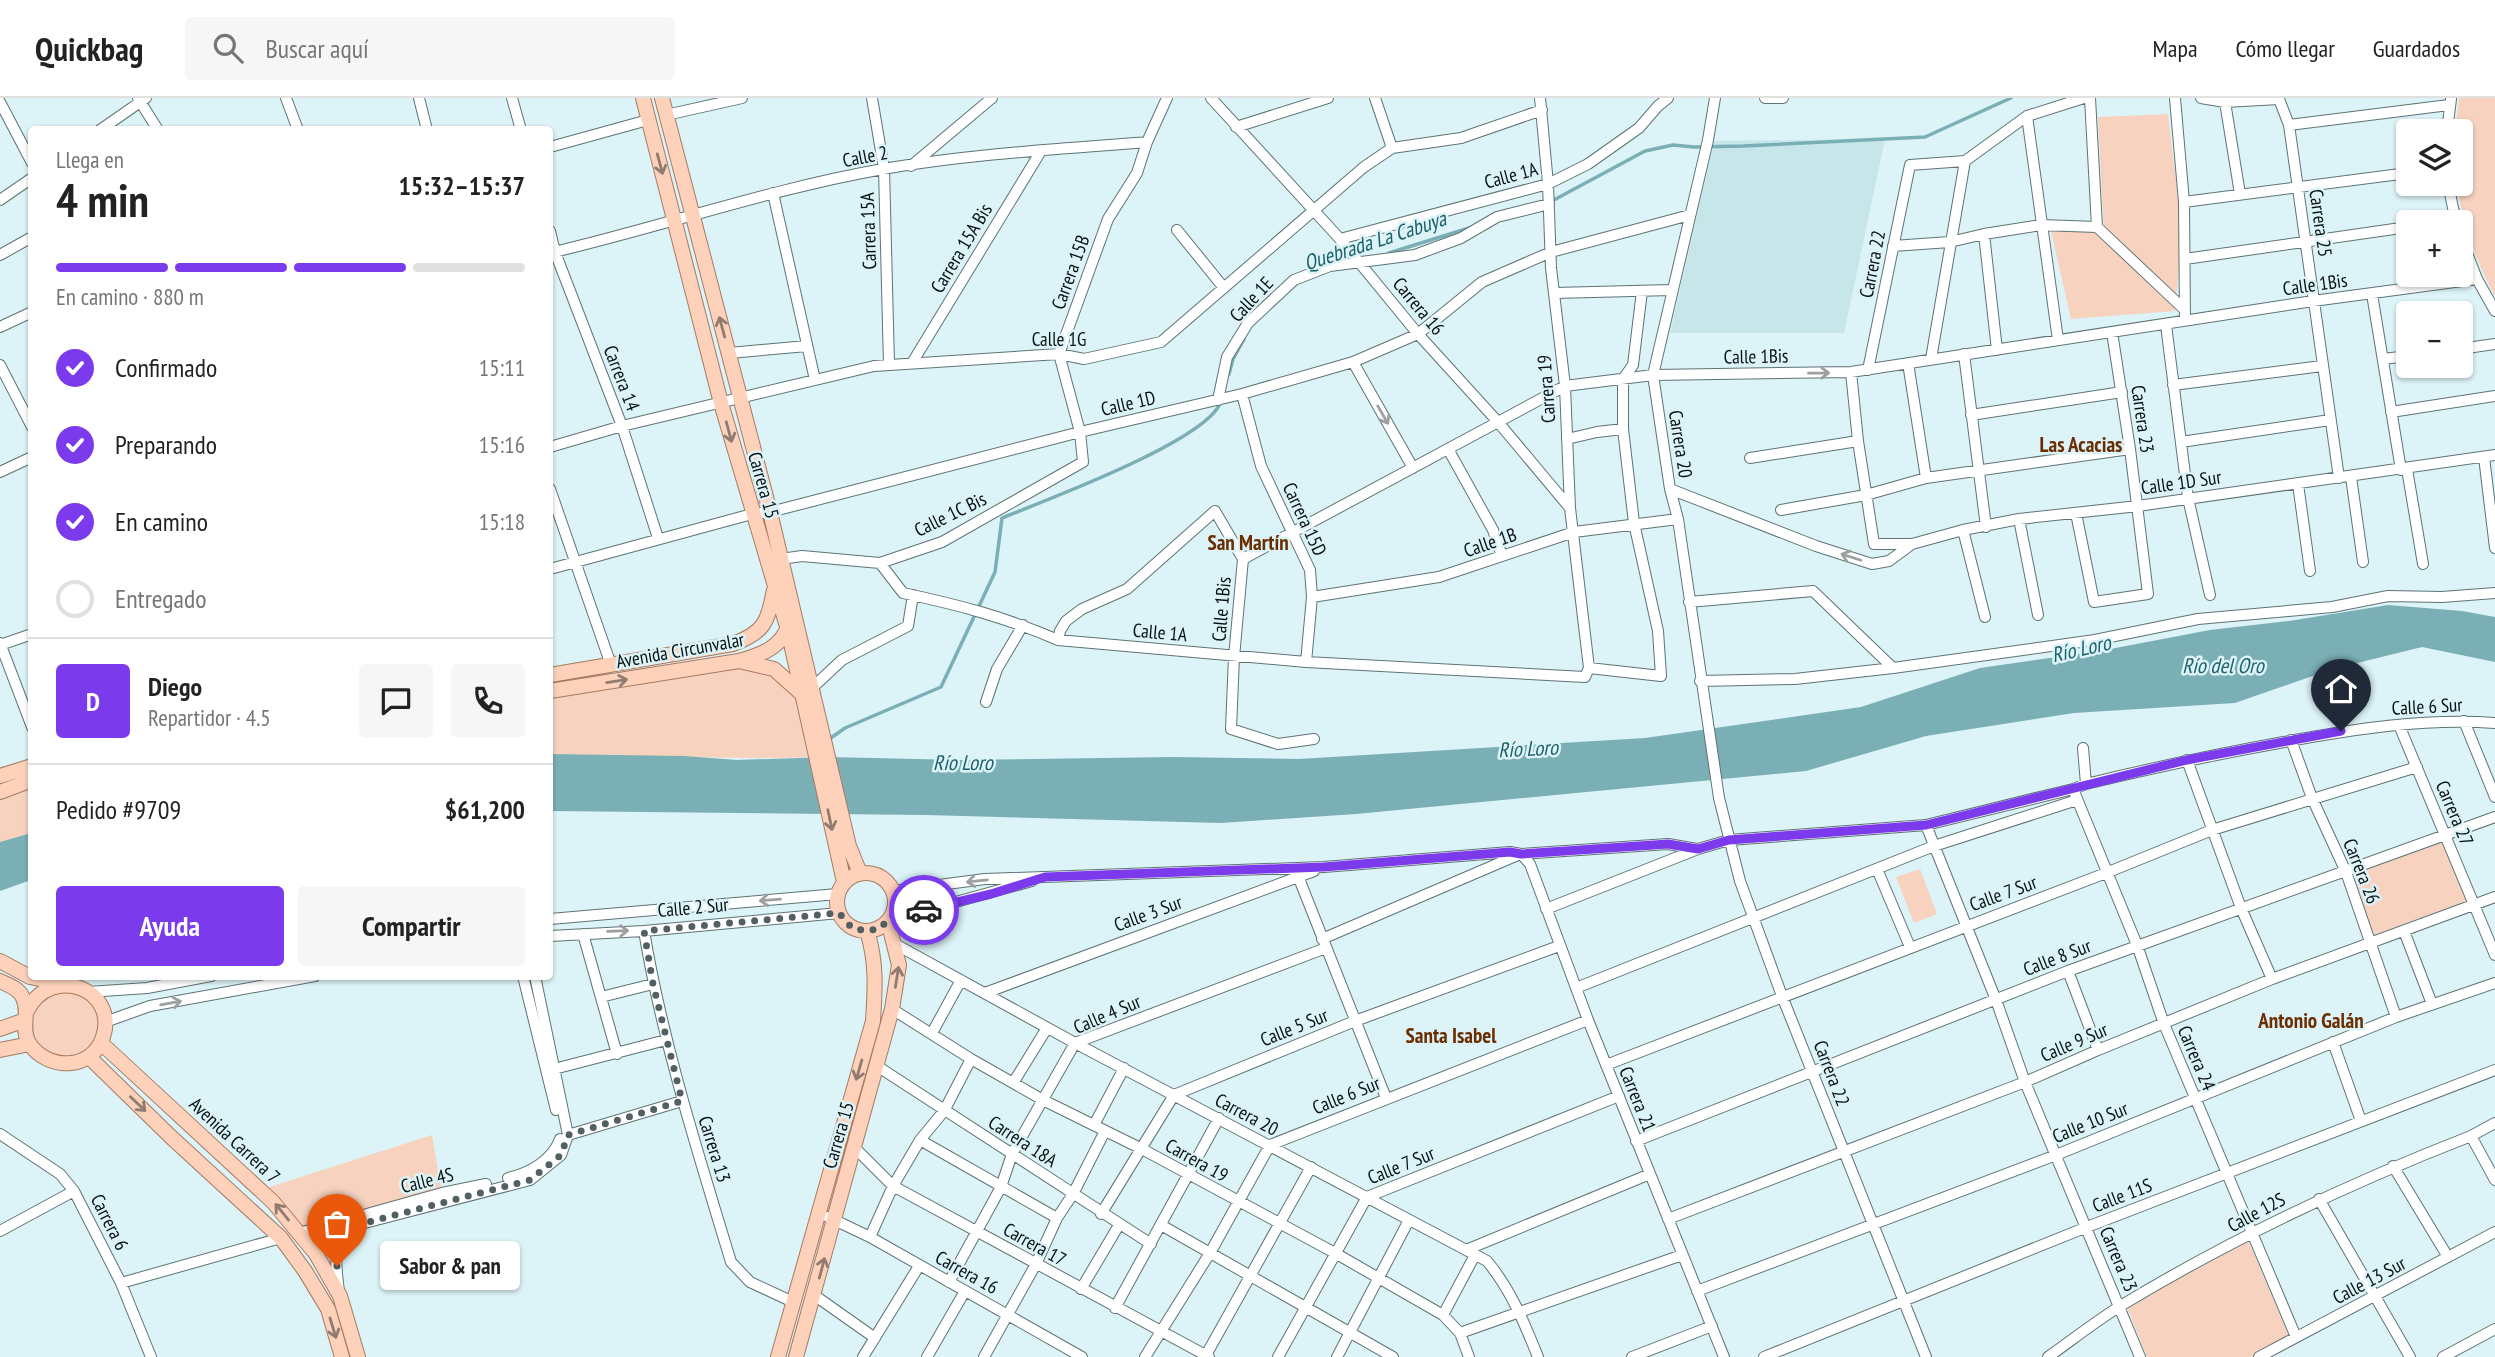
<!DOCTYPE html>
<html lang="es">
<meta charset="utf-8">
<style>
body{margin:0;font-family:"PT Sans Narrow",sans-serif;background:#f6f6f6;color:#222;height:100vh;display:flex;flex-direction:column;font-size:26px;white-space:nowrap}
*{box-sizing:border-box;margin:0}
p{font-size:23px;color:#767676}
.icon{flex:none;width:38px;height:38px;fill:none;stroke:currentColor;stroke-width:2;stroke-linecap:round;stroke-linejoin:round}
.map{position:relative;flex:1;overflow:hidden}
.drawer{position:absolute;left:28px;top:28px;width:525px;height:854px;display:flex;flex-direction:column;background:#fff;border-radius:7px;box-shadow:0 2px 5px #0004}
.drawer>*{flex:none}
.buttons{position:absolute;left:2396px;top:21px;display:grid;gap:14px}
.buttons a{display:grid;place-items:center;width:77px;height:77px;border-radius:7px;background:#fff;box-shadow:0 2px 5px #0004;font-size:35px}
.pin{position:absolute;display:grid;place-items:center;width:60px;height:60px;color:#fff;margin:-72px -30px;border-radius:50% 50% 50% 0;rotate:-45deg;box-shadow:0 0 7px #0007}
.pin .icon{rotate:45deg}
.courier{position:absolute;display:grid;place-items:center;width:70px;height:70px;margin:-35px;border:5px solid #7c3aed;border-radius:50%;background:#fff;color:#222;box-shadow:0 2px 9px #0007}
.bubble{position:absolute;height:49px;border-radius:7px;background:#fff;box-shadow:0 2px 5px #0004;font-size:23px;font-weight:700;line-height:49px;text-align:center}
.headline em{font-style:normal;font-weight:700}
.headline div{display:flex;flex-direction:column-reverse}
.headline{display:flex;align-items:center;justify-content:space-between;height:119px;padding:0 28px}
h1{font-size:46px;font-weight:700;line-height:52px}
.bar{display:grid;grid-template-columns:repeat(4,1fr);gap:10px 7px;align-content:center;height:84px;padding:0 28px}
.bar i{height:9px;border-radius:5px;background:#e0e0e0}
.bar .current{background:#7c3aed}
.bar p{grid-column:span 4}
.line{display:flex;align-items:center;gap:18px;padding:0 28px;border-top:2px solid #e0e0e0}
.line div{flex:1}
.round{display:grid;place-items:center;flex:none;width:74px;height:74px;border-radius:7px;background:#f6f6f6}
ol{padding:0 28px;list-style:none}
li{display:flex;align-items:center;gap:21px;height:77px}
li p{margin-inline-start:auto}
li .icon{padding:7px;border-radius:50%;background:#7c3aed;color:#fff;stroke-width:4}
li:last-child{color:#767676}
li i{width:38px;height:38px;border:4px solid #e0e0e0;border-radius:50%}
.cta{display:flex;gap:14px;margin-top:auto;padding:14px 28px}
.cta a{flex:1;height:80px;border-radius:7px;background:#7c3aed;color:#fff;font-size:28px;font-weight:700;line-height:80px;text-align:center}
.cta a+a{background:#f6f6f6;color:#222}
header{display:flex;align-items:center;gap:42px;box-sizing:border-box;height:98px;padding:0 35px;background:#fff;border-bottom:2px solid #e0e0e0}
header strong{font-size:33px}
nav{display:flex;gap:38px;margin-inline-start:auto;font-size:24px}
.search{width:490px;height:63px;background:#f6f6f6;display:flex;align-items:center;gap:18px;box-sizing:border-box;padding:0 24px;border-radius:7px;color:#767676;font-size:26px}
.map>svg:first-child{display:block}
</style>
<header>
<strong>Quickbag</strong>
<div class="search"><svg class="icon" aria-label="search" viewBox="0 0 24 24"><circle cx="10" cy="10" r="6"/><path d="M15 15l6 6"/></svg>Buscar aquí</div>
<nav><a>Mapa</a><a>Cómo llegar</a><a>Guardados</a></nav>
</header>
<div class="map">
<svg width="2495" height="1259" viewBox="0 0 2495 1259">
<rect width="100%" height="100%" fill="#dcf3f7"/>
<path fill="#c6e6ea" d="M1885 41 1844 235H1670L1714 43Z"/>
<path fill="#f7d3bf" d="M2459 0H2495V198C2475 163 2464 125 2456 86H2460V33H2455Z
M2168 16 2179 107 2180 159 2175 213 2071 221 2050 129 2104 136 2098 19Z
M739 563 794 588 815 659C726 662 638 657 550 656V593Z
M31 682V735L0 744V694Z
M2445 737 2475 806 2371 845 2346 774Z
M1920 771 1937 816 1914 825 1896 779Z
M77 888 102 912 94 953 54 965 25 932 40 895Z
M432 1037 442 1095 299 1135 260 1092Z
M2248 1142 2289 1238 2250 1259H2147L2127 1209Z"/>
<path fill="#7bafb6" d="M2388 507 2462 513 2495 519V564L2422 549 2333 571 2235 605 2074 615 1926 638 1806 673 1356 716 1221 725 925 717 550 713V656L684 658 737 662 828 659 961 662 1173 659 1299 661 1645 640 1861 609 1980 570 2105 552 2210 532 2289 523Z
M31 735V782L0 793V744Z"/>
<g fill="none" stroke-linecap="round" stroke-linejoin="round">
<path stroke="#7bafb6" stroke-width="3.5" d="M1552 103 1645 53 1673 47 1694 49 1743 48 1925 39 2011 0
M1389 155 1469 130
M1229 276 1233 261 1244 241
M828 642 845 630 941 589 995 474 1002 420C1043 403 1210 342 1221 303"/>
<g stroke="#5e7375" stroke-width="12">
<path id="minor" d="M138 0 158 32
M286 0 298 32
M419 0 427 32
M512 0 521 32
M872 0 884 71 889 266
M1211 0 1340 141 1418 236 1498 324 1570 410
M1375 0 1392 50
M1715 0 1708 42 1653 277 1670 391 1678 421 1719 700 1740 783 1782 898 1926 1259
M1765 0H1783
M2090 0 2097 129
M2175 0 2184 104 2185 222
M2201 0 2225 4 2279 1 2289 27 2339 380
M0 4 32 65
M2225 4 2240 96
M666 17 742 0
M2027 18 2058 242
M2289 27 2449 7
M1236 29 1328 0
M100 32 146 0
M2447 33 2451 1
M550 49 648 22
M911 68 992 0
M2448 86 2456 124
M773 95 815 282
M0 102 32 80
M2184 104 2408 75
M2097 129 2185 212
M1177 132 1224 190
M550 133 555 154 622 328 658 440
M1984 136 1997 252
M2460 137 2477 181 2495 213
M1340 141 1548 86 1588 66 1639 30 1658 8 1668 0
M1893 148 1950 144 1984 136 2041 127 2097 129
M550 155C661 129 770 91 883 71 970 56 1059 51 1147 44
M0 157 32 139
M2185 161 2408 129
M1554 195 1672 192
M2372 196 2401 372
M2166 227 2188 400 2210 497
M0 229 32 214
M2460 251 2495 246
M729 255 807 248
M1964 256 1986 429
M1931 261 1965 63
M2383 261 2408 258
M1353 264 1413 370
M912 265 1041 53
M1908 265 1926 380
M0 267 32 329
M1868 272 1910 67 1965 63 2027 18 2084 0
M1851 274 1858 343 1874 446H1912L1963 432 2019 421 2138 408 2495 357
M2173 287 2322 268
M1242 296 1261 368 1310 472 1312 499 1306 564
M1218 302 1227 259 1248 225 1294 182 1330 168 1415 157 1461 140 1497 119 1549 106
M2391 314 2495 298
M1971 317 2122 294
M1567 341 1597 334 1623 331
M2181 344 2330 322
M550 349 622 328 874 268 1059 256 1084 261 1161 244 1364 69 1392 50 1461 40 1542 12
M1448 351 1493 432 1502 458
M2484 359 2495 450
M1750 360 1858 343
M2407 371 2423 466
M0 374 32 359
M2351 379 2363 464
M2298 386 2310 473
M550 391 611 567
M1670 391 1816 448 1872 466 1889 463 1912 446
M1781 412 1866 397 1926 380 2130 351
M2076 415 2094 504 2148 496 2130 351 2112 234
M2019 421 2038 517
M1963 432 1985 519
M781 461 802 458 880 465 942 444 1083 364 1080 334 1059 256 1108 121 1137 75 1147 44 1167 0
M1243 461 1565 288 1653 277 1851 274 2313 203 2477 181
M1243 461 1234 559 1231 631 1278 646 1314 641
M880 465 903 495C959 507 1005 519 1058 542L1306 564 1585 579 1589 570 1570 410 1565 288 1551 170 1548 86 1540 0
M550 471 752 416 770 414 1080 334 1242 296 1353 264 1418 236 1482 184 1551 154 1690 117
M1312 499 1439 479 1574 434 1678 421
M1689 504 1813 493 1893 570
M1058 542 1060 533 1066 523 1082 511 1127 491 1215 413 1243 461
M0 545 32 629
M0 547 32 536
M1589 570 1661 578 1658 533 1634 425 1623 331V281L1633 267 1642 193
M1700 583 1795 581 1893 570 2095 542 2198 521 2332 509 2388 498 2442 499 2495 495
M812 590 842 562 908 528 913 497
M986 604 997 571 1023 527
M2464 623 2495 699
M2399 627 2495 857
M2291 642 2312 700 2346 774 2396 919
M2083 650 2086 686
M2187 662 2241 810 2272 881
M2073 691 2137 847 2164 926 2296 1239
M1926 727 1996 902 2025 984 2140 1259
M1521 756 1530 766 1588 922 1724 1259
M1877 771 1910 849
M1296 773 1386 1000
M893 793 985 781 1324 769 1510 754 1521 756 1668 746 1697 751
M1546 811 1698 751 1729 742 1926 727 2073 691 2086 686C2152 670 2217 656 2284 644 2354 631 2424 620 2495 625
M893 816 934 810 1032 783
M550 821 838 796
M644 833C663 946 698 1055 731 1164L750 1184 793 1204
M2404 833 2432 906
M583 836 617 956
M550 838 644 833 839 815
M1322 841 1518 757
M895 846 1075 945 1487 1163C1511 1192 1524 1224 1538 1259
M2068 873 2098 952
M523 878 556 1012
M1576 890 1934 748 2077 702
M88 894 147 890 211 878
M985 895 1314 773
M601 899 653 886
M892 911 971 961 1043 1002 1142 1051 1335 1155 1443 1217 1460 1235 1469 1259
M105 924 150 908 315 878
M932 935 961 882
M2333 944 2361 1023
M1606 967 2106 775 2212 732 2417 669
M877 968 1151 1146
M554 971 666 942
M1013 985 1047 930
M1094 1027 1124 970
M0 1036 60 1076 74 1093 121 1185 151 1259
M568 1037 682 1003
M2471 1038 2495 1082
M920 1042 1057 1120
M1636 1043 2068 873 2495 719
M855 1050 893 1088 1209 1259
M2393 1068 2448 1159
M508 1080C529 1075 552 1063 560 1041
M2319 1101 2410 1259
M1101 1116 1174 997 1355 923 1559 848
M828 1119 870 1139 1082 1259
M1668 1121 2025 984 2098 952 2272 881 2495 799
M1161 1127 1393 1259
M0 1133 74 1093
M299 1135 442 1095 486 1086
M870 1139 893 1088 920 1042 944 1013 971 961
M1466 1152 1650 1076
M949 1184 1001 1089 1012 1056 1075 945 1326 850
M121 1185 281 1140
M1081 1191 1119 1127
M1697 1193 2056 1057 2396 919 2495 885
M339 1195C337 1167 328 1144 357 1127L530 1082 561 1057 568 1037 535 878
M814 1197 875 1240
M1115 1210 1219 1020
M1443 1217 1475 1157
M1460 1235 1682 1157
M863 1259 919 1168
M927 1259 965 1193
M984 1259 1036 1166 1057 1120 1073 1096 1105 1033
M1145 1259 1210 1155 1270 1047 1588 922
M1205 1259 1311 1069
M1278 1259 1367 1099 1619 998
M1337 1259 1409 1122
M1632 1259 1712 1228
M1764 1259 2087 1129 2495 972
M2048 1259C2072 1242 2096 1223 2122 1207 2233 1140 2350 1085 2471 1038L2495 1025
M2259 1259 2495 1134
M2443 1259 2495 1231"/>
</g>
<g stroke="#a77a62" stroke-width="16">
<path id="major" d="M643 0 721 305 788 532 844 784
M662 0 770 414 849 748 860 775
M743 564 774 571 803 597
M550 577 733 546C765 534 767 525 774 492
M550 593 739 563C760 557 782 550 789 526
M0 678 32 668
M0 694 32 682
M837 804a29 29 0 1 1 58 0a29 29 0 1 1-58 0Z
M0 863 30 879 60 885
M0 883C8 887 18 890 22 898 31 913 20 930 29 945 47 973 92 973 103 939 119 891 51 865 27 913
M0 931 25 922
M101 945 273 1104 316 1156 340 1198 358 1259
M0 952 30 946
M89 959 171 1039 281 1140 305 1173 328 1211 342 1259
M778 1259 873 923C875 892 877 864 867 833
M796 1259 892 911 899 867 888 823"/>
</g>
<use href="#minor" stroke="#fff" stroke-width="10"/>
<use href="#major" stroke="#fdd1ba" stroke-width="14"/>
</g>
<defs><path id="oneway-shaft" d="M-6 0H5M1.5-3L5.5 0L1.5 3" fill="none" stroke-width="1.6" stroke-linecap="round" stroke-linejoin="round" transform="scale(1.75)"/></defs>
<g stroke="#8f7b6f">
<use href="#oneway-shaft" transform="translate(660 66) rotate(75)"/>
<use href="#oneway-shaft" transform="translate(722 229) rotate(-105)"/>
<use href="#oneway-shaft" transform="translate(729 334) rotate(75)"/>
<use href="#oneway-shaft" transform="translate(617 583) rotate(-9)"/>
<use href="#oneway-shaft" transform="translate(830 722) rotate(78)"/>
<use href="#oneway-shaft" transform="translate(897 879) rotate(-81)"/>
<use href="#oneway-shaft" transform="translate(859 972) rotate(106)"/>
<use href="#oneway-shaft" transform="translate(138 1006) rotate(44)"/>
<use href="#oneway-shaft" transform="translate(282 1114) rotate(-129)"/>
<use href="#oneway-shaft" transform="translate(822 1170) rotate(-75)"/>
<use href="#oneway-shaft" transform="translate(333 1230) rotate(73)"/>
</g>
<g stroke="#9da0a1">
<use href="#oneway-shaft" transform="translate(1819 275) rotate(-1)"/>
<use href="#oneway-shaft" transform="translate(1383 317) rotate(60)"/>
<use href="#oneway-shaft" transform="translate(1851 459) rotate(-162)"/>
<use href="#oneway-shaft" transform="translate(977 783) rotate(174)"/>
<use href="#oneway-shaft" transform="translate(770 802) rotate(175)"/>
<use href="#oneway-shaft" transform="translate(618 833) rotate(-2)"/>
<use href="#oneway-shaft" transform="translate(171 905) rotate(-10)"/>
</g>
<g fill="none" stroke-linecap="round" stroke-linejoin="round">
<path stroke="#536063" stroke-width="7" stroke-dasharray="0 12.6" d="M337 1168C335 1149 340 1137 357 1127L530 1082 561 1057 568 1037 682 1003 653 886 644 833 839 815 852 830 867 833 880 830 893 817 924 812"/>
<path stroke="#7c3aed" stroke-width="9" d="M924 812 991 796 1045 779 1324 769 1510 754 1521 756 1668 746 1698 751 1729 742 1926 727 2187 662 2341 633"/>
</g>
<g text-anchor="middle" stroke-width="5" stroke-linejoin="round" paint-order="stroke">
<g font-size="19" fill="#091113" stroke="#dcf3f7">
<text transform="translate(865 58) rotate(-11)" y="7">Calle 2</text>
<text transform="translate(1511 77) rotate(-15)" y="7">Calle 1A</text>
<text transform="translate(2321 125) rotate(82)" y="7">Carrera 25</text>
<text transform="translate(868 133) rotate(-92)" y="7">Carrera 15A</text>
<text transform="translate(961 150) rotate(-59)" y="7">Carrera 15A Bis</text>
<text transform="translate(1872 166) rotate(-79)" y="7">Carrera 22</text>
<text transform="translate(1070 174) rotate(-70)" y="7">Carrera 15B</text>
<text transform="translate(2315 186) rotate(-8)" y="7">Calle 1Bis</text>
<text transform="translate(1251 201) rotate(-47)" y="7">Calle 1E</text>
<text transform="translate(1419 208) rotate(50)" y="7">Carrera 16</text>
<text x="1059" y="248">Calle 1G</text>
<text transform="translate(1756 258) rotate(-1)" y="7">Calle 1Bis</text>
<text transform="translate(622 280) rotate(69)" y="7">Carrera 14</text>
<text transform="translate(1546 291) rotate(-94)" y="7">Carrera 19</text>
<text transform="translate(1128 305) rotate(-13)" y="7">Calle 1D</text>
<text transform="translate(2143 321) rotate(82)" y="7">Carrera 23</text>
<text transform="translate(1681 346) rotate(81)" y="7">Carrera 20</text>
<text transform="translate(2181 384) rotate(-8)" y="7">Calle 1D Sur</text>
<text transform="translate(764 387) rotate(74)" y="7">Carrera 15</text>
<text transform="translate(950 416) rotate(-26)" y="7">Calle 1C Bis</text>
<text transform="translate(1305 421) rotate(65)" y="7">Carrera 15D</text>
<text transform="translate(1490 444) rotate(-19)" y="7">Calle 1B</text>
<text transform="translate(1221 511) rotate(-85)" y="7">Calle 1Bis</text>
<text transform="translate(1160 534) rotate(5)" y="7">Calle 1A</text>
<text transform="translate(680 552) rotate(-10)" y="7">Avenida Circunvalar</text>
<text transform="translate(2427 608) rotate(-3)" y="7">Calle 6 Sur</text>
<text transform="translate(2455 715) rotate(67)" y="7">Carrera 27</text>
<text transform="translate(2362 773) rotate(68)" y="7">Carrera 26</text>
<text transform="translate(2003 795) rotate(-20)" y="7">Calle 7 Sur</text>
<text transform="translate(693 809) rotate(-5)" y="7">Calle 2 Sur</text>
<text transform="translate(1148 815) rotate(-20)" y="7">Calle 3 Sur</text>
<text transform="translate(2057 859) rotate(-21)" y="7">Calle 8 Sur</text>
<text transform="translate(1107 916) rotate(-23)" y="7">Calle 4 Sur</text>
<text transform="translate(1294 929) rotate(-22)" y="7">Calle 5 Sur</text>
<text transform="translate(2074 944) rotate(-23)" y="7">Calle 9 Sur</text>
<text transform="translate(2197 960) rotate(67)" y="7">Carrera 24</text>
<text transform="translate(1832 975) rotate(69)" y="7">Carrera 22</text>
<text transform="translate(1346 997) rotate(-22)" y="7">Calle 6 Sur</text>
<text transform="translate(1638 1001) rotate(68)" y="7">Carrera 21</text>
<text transform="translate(1247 1016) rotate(28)" y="7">Carrera 20</text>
<text transform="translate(2090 1024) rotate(-22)" y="7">Calle 10 Sur</text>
<text transform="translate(838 1037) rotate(-74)" y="7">Carrera 15</text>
<text transform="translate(235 1042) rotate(43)" y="7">Avenida Carrera 7</text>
<text transform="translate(1023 1043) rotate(33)" y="7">Carrera 18A</text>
<text transform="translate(715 1051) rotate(73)" y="7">Carrera 13</text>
<text transform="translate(1197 1062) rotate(29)" y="7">Carrera 19</text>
<text transform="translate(1401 1067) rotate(-22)" y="7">Calle 7 Sur</text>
<text transform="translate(427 1082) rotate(-14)" y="7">Calle 4S</text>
<text transform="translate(2122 1097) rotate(-21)" y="7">Calle 11S</text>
<text transform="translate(2256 1114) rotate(-28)" y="7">Calle 12S</text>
<text transform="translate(110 1124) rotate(63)" y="7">Carrera 6</text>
<text transform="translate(1035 1146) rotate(29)" y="7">Carrera 17</text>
<text transform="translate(2119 1161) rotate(67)" y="7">Carrera 23</text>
<text transform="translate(967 1174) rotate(29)" y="7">Carrera 16</text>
<text transform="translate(2369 1182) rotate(-28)" y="7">Calle 13 Sur</text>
</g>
<g font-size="21" font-style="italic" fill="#1b6169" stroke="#dcf3f7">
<text transform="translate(1375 143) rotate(-18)" y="7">Quebrada La Cabuya</text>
<text transform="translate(2081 551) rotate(-13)" y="7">Río Loro</text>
<text x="2223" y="575">Río del Oro</text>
<text transform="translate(1528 651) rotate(-3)" y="7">Río Loro</text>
<text x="963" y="672">Río Loro</text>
</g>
<g font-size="21" font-weight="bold" fill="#6a2e01" stroke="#dcf3f7">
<text x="2081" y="354">Las Acacias</text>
<text x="1248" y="452">San Martín</text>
<text x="2311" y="930">Antonio Galán</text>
<text x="1451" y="945">Santa Isabel</text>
</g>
</g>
</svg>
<div class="buttons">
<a><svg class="icon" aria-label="layers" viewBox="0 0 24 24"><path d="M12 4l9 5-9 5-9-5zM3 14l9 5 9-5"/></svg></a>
<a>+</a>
<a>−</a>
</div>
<div class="pin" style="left:337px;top:1168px;background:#ea580c"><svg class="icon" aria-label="bag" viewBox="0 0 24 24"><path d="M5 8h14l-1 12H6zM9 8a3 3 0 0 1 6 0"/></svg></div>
<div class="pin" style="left:2341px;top:633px;background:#1f2937"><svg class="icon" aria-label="home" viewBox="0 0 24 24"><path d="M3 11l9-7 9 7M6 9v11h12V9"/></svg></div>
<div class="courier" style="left:924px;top:812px"><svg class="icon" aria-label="car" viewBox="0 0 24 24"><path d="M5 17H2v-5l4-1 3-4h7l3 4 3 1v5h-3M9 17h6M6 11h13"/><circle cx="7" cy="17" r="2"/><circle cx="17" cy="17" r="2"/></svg></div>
<div class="bubble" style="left:380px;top:1143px;width:140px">Sabor &amp; pan</div>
<section class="drawer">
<div class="headline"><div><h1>4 min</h1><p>Llega en</p></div><em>15:32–15:37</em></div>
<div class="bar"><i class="current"></i><i class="current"></i><i class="current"></i><i></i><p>En camino · 880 m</p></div>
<ol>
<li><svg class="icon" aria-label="check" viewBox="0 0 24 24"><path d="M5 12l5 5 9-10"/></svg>Confirmado<p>15:11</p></li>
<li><svg class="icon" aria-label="check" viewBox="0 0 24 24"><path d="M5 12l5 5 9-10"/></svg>Preparando<p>15:16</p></li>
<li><svg class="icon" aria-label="check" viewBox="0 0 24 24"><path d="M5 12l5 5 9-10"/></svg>En camino<p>15:18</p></li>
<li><i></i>Entregado</li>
</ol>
<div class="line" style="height:126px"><b class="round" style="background:#7c3aed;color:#fff">D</b><div><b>Diego</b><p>Repartidor · 4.5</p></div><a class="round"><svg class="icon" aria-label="chat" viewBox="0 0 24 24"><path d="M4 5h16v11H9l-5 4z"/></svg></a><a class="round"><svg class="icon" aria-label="phone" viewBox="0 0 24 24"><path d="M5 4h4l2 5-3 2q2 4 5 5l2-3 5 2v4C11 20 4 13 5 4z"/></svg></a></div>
<div class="line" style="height:91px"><div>Pedido #9709</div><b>$61,200</b></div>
<div class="cta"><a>Ayuda</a><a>Compartir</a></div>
</section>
</div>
